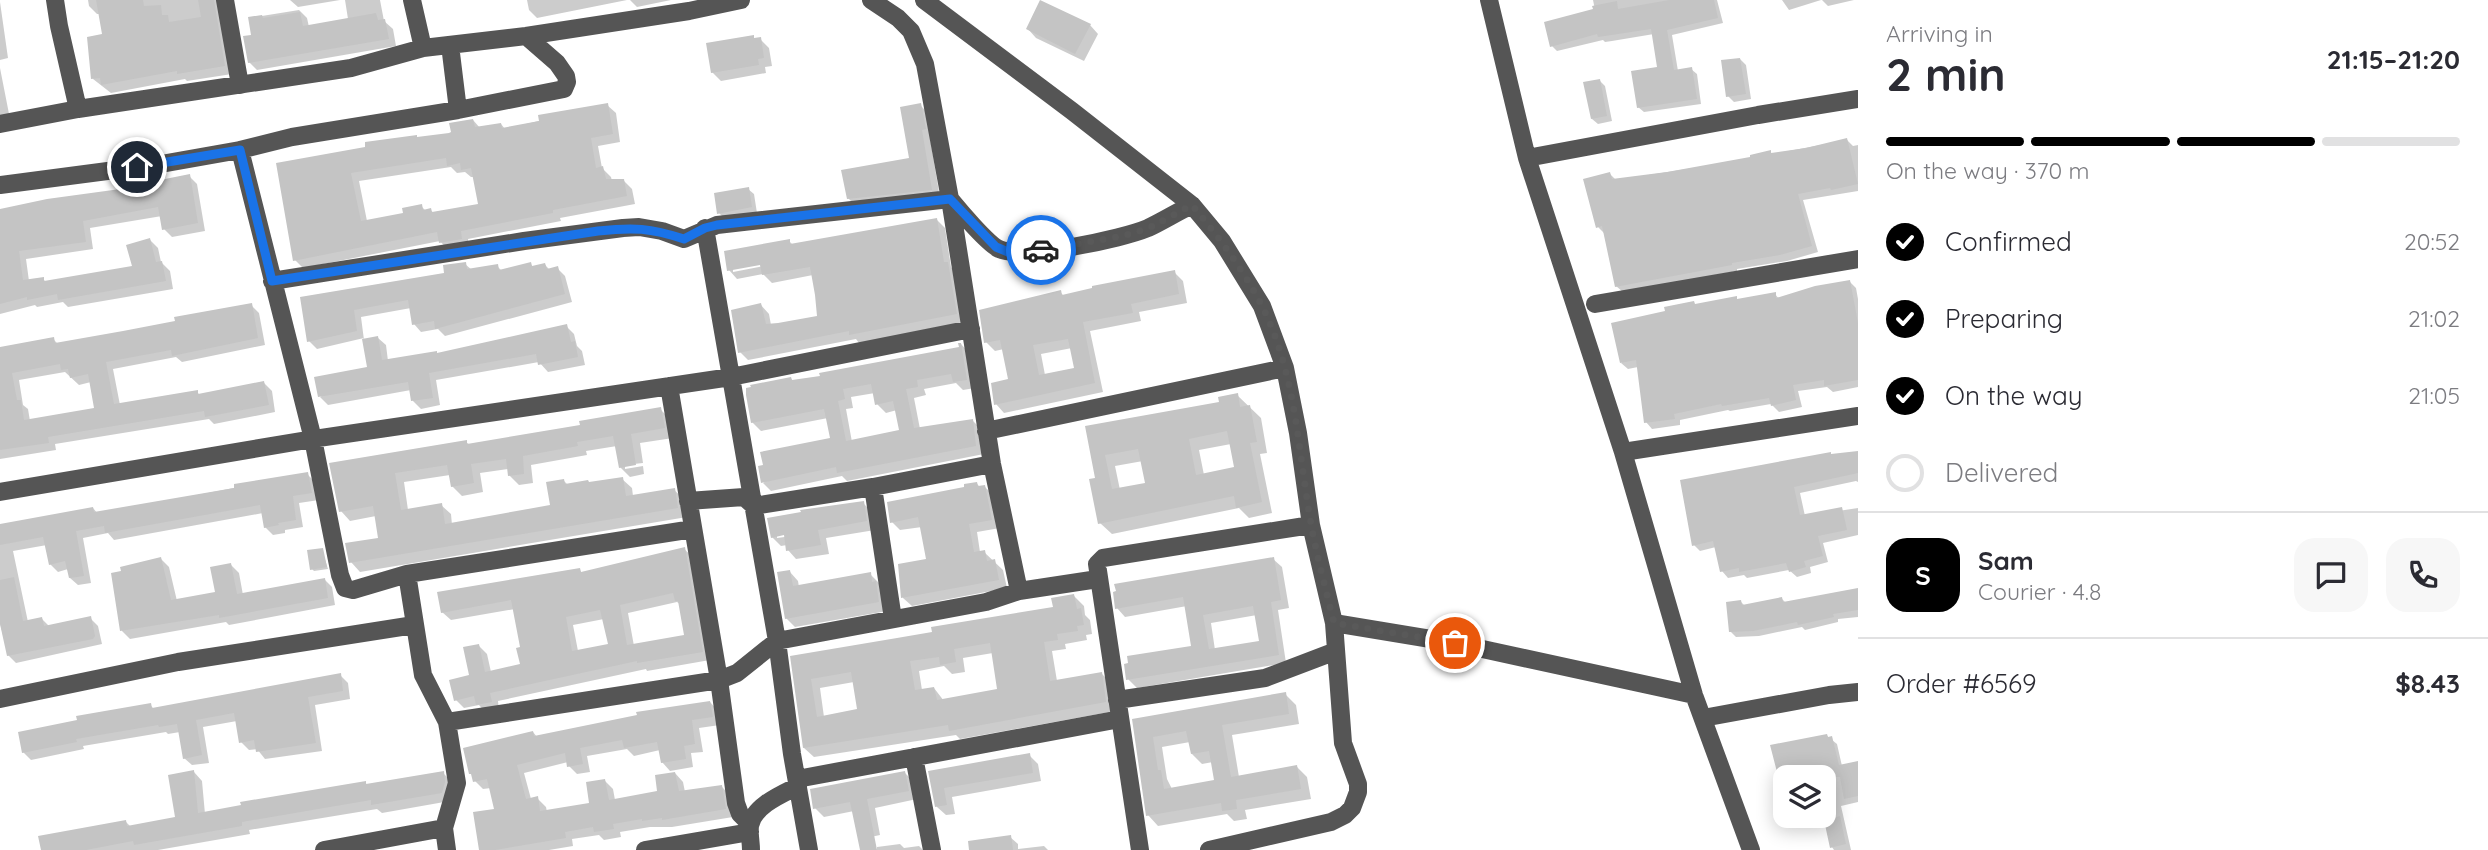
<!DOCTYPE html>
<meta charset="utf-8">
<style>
body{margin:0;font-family:Quicksand,sans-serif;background:#f7f7f7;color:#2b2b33;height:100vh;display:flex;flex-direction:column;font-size:26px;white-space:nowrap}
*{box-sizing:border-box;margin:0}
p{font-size:23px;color:#7c7c81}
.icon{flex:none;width:38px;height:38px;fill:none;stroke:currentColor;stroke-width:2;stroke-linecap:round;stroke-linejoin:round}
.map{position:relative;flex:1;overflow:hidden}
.details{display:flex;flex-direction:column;background:#fff;width:630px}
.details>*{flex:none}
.tools{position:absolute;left:1773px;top:765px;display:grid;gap:14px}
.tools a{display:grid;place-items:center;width:63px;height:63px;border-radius:14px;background:#fff;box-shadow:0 4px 18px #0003;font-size:35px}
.pin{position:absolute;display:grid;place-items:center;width:60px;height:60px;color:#fff;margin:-30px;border:4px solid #fff;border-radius:50%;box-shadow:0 2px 7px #0007}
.courier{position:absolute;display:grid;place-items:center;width:70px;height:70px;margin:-35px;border:5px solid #1a73e8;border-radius:50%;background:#fff;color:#222;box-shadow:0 2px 9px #0007}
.overview em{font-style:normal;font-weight:700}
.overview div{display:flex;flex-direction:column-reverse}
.overview{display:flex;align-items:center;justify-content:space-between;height:119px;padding:0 28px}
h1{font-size:46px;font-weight:700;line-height:52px}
.bar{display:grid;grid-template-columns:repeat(4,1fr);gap:10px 7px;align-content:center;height:84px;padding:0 28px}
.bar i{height:9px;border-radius:5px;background:#e1e1e2}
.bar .selected{background:#000}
.bar p{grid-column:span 4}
.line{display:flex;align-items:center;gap:18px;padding:0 28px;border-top:2px solid #e1e1e2}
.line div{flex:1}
.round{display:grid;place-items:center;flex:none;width:74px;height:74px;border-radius:21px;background:#f7f7f7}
ol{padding:0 28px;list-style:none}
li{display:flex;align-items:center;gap:21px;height:77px}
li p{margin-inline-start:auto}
li .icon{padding:7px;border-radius:50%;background:#000;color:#fff;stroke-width:4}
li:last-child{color:#7c7c81}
li i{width:38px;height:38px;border:4px solid #e1e1e2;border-radius:50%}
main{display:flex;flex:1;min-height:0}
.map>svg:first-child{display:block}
</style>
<main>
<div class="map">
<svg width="1858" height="850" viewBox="0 0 1858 850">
<rect width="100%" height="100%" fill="#fff"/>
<path fill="#0003" fill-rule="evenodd" d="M88 0H222L232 74 187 81 185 79 111 93 93 79 104 35 100 14H97L89 6Z
M290 0H340L298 7Z
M345 0H380L384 21 393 29 396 46 257 70 249 62 253 37 250 18 299 10 307 18 309 27 348 19Z
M527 0H627L537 18 529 10Z
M630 0H671L637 7Z
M1593 0H1717L1723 23 1672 35 1678 71 1691 69 1697 74 1701 104 1644 112 1638 107 1659 68 1654 34 1612 41 1605 42 1603 40 1557 51 1552 46 1595 10Z
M1782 0H1821L1789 10Z
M1822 0H1854L1828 6Z
M0 2 8 58 0 60Z
M1090 25 1098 34 1084 61 1036 38 1028 29Z
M760 39 769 48 772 66 765 67 766 73 721 81 712 72 755 40Z
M1740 59 1746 65 1751 99 1734 102 1728 96Z
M0 68 10 119 0 121Z
M1600 81 1605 86 1612 121 1598 124 1592 119Z
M607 105 616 113 620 142 598 146 602 168 611 177 612 181H624L632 189 635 204 560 218 561 221 468 239 469 247 449 251 440 241 303 268 295 260 278 164 450 135 473 120 480 128 501 124 505 129ZM451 167 457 173 465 172 471 177H475L480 205 434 213 430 210 426 211 421 206 405 214 367 221 359 181Z
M920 105 929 114 933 138H930L940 198 857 207 848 198 911 159Z
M1847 140 1853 146 1858 145V191L1803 200 1818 252 1787 261 1737 269V271L1623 292 1616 286 1604 233 1598 227 1610 174 1616 180 1752 159 1770 152 1773 154Z
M189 176 197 184 205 231 172 237 164 229 162 216 90 228 93 249 26 259 29 281 43 279 47 283 134 268 150 240 158 248 161 262 170 271 173 289 68 307 63 302 37 307 35 305 0 314V210L137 189Z
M748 189 754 194 757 213 724 218 719 213Z
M937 220 945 228 951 267 956 272 964 322 859 343 856 339 748 360 740 352 761 305 769 314 771 325 819 317 813 275 772 283 763 274 737 279 729 270 789 241 793 245ZM769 262V265L733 272V268Z
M465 264 472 270 497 266 502 271 530 264 534 268 545 265 550 270 557 268 565 276 572 302 445 336 438 329 421 332 414 324 411 308 361 317 364 340 378 338 386 345 388 361 438 355 566 326 574 334 577 346 582 351 585 365 548 372 539 362 436 380 440 405 421 409 413 401 411 390 328 405 320 397 369 369 364 338 317 349 309 341 302 298 446 275Z
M1174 272 1183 281 1187 303 1139 312 1141 321 1090 331 1103 392 1004 413 996 404 1010 381 1004 349 995 351 986 342 1060 292 1064 296ZM1072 348 1076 369 1045 375 1041 354Z
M1850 282 1856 288 1858 299V387L1833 392 1827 387 1798 391 1802 407 1779 412 1771 404 1730 411 1728 410 1680 420V425L1652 429 1646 422 1638 367 1628 369 1621 363 1696 306 1736 298 1738 300 1775 294 1779 299Z
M251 305 259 313 265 345 182 362 176 357 113 369 120 405 197 392 200 395 264 383 272 391 275 412 214 424 209 419 55 444 56 450 0 459V349L53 339 58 344 177 322ZM65 372 79 385 91 382 96 409 30 421 28 409 23 405 19 380Z
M961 344 969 353 975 388 963 390 956 383 924 389 926 395 914 398 920 429 973 421 981 429 984 454 847 481 842 476 771 491 763 483 833 440 828 418 761 431 752 422 791 379 794 382 961 348ZM875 393 877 404 886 413 897 410 901 431 852 442 846 409 853 408 851 397Z
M1237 395 1261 418 1267 453 1260 454 1272 513 1249 518 1239 508 1112 534 1100 523 1097 479 1087 427 1221 404ZM1231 444 1236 469 1204 475 1199 450ZM1143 461 1147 484 1120 490 1115 466Z
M660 409 670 419 673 438 640 443 643 463 625 465V469L643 466 644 474 630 477 620 467 617 446 586 451 587 455 531 465 533 483 519 485 509 475 508 469 480 473 483 492 462 496 452 486 450 475 404 482 408 510 441 505 451 514 452 525 552 506 563 480 568 485 622 479 632 488 633 496 674 490 684 499 687 517 360 572 351 562 380 539 376 516 350 521 341 511 331 464 466 442 470 445 582 426Z
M1858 452V482L1856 481 1800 493 1805 516 1858 508V535L1823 543 1828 562 1810 567 1811 573 1797 577 1789 570 1747 578 1744 575 1728 578 1722 571 1716 547 1700 551 1694 545 1832 455Z
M307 474 315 482 319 500 299 503 303 527 285 530V533L273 535 265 527 263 513 114 540 108 533 83 538 91 583 78 585 70 578 68 569 58 572 50 564 47 545 13 551 28 622 42 619 49 626 90 618 98 626 102 644 16 663 8 655 0 623V526L93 508 98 514Z
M977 484 980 487 984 486 993 495 1000 528 977 532 980 552H984L1003 570 1007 588 912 606 903 598 900 566 928 561 922 527 900 530 892 522Z
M863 503 872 512 875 530 826 538 829 554 796 559 788 550 787 545 781 546 772 537 769 519 803 514 802 512ZM792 532V536L777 538V535Z
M684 549 693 557 710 660 647 671 646 669 498 701 499 710 486 713 479 705 464 708 456 700 471 677 479 646 487 654 491 672 522 666V649L515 609 451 620 442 612 579 570 582 573ZM677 602 680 604 686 636 634 646 628 613ZM604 619 611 645 578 651 573 625Z
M322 550 328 569 314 571 312 569Z
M161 559 169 567 177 601 217 594 231 565 239 573 243 595 324 579 332 587 335 605 229 625 226 622 130 639 122 631 123 573Z
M1273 559 1282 567 1289 608 1278 610 1286 663 1137 688 1128 679 1193 648 1187 606 1125 617 1117 608ZM1257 615 1262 642 1215 650 1211 623Z
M790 572 798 581 799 587 870 574 879 583 887 611 795 627 786 618Z
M1858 589V617L1838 619V622L1805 630 1802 627 1759 636 1736 637 1730 631 1741 602 1745 606 1782 599 1786 603Z
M1074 596 1084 606 1085 615 1090 620 1092 634 1086 635 1087 640 1065 644 1066 649 1052 651 1057 681 1101 673 1111 683 1115 711 960 739 956 735 814 757 804 748 792 657 897 640 1055 608ZM993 653 999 691 944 701 934 688 922 690 919 671 944 666 952 674 965 672 963 658ZM854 682 859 711 824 717 820 688Z
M340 675 348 683 350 699 315 705 322 751 265 759 257 749 249 750 241 742 237 721 203 727 209 763 192 765 184 758 180 732 168 734 166 732 83 746 84 749 31 760 23 752 150 705 154 709Z
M1285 694 1296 705 1299 724 1232 735 1239 777 1297 767 1307 777 1311 799 1245 810 1247 819 1234 821 1227 814 1158 826 1148 815 1134 720ZM1190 742 1192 754 1202 764 1213 762 1216 781 1172 789 1167 779 1162 747Z
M710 702 718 711 720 725 699 728 703 752 691 753 693 767 670 771 662 762 660 750 634 756 627 749 587 756 590 772 577 774 569 766 568 762 524 773 531 799 537 798 546 807 547 812 591 804 605 781 613 789 615 800 659 792 675 773 683 782 685 792 721 786 730 795 733 817 672 827H650L620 832 621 837 604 840 599 835 572 839 573 846 549 850H481L496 810 491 788 483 789 475 781 533 732 537 737Z
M1827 736 1837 744 1842 766 1858 765V802L1841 806 1851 850H1834L1832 847 1824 810V777H1797L1796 773 1784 776 1778 771Z
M1029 755 1038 764 1041 781 952 797 955 814 946 815 937 807 930 772Z
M194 772 202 781 205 814 365 782 368 786 443 773 451 781 450 801 382 813 377 809 249 830 250 834 158 850H42L126 822 131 827 177 819Z
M904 772 913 781 917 799 875 808 880 835 866 838 854 811 824 817 815 808Z
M1010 837 1018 844V849L1044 846 1048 850H996Z
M900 844 904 848 919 846 923 850H877V847Z"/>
<path fill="#c4c4c4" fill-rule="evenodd" d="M96 0H143L144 6 161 5 162 15H168L169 22 201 17 198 0H214L225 66 177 74V71L101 85 100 78 91 79 87 37 102 34Z
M1040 0 1091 24 1075 54 1026 29Z
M1669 0H1714L1718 18 1667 30 1674 70 1692 67 1697 99 1637 108 1631 71 1657 67 1651 29 1605 36 1598 37 1597 34 1550 47 1544 22 1593 9 1592 6 1617 1 1618 9Z
M300 12 303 26 376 13 378 20 385 19 389 39 248 63 243 36 251 35 248 17 262 15 263 18Z
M754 35V38L761 37 764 58 758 59 759 65 711 73 706 43Z
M1740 58 1746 94 1726 97 1721 60Z
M1600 79 1607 116 1591 119 1583 82Z
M608 103 613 134 591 138 596 168 603 166 606 179H624L627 196 553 210V213L461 231 462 239 439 243 437 232 293 261 276 163 365 147V142L417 135V137L449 133 451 132 449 123 473 119 475 127 501 123 502 128 539 121 538 115ZM446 158 447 166 460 163 461 170 471 168 478 204 432 212 431 208 423 210 422 204 402 208 403 213 361 221 351 173Z
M921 103 926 129 922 130 932 190 847 199 841 170 909 158 900 107Z
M1847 138 1858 184 1831 190 1830 188 1798 194 1812 246 1780 255 1732 263V265L1615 287 1602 226 1596 228 1583 179 1610 172 1612 179 1667 172 1750 157V155L1771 150V153L1806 148Z
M190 174 198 223 162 230 158 207 83 221 86 242 19 251 23 280 44 277V281L132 266 126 245 150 238 156 262 162 261 166 281 58 300 57 294 27 300V297L0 304V209L47 199 135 187V185Z
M749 187 752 207 717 214 714 193Z
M937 218 944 262H948L957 314 849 335V331L738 353 731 310 761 303 766 324 778 323 817 316 815 295 810 267 762 275 760 265 727 271 724 251 790 239V244Z
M466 262 467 269 498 264 499 270 531 262 532 266 545 263 547 269 558 266 565 294 435 329 434 321 412 325 408 300 354 310 357 331 307 342 300 297 444 273 443 265Z
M1175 270 1179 294 1131 304 1133 313 1083 322 1095 383 994 405 991 383 1008 379 1000 340 984 343 979 310 1061 290 1062 295 1092 288V286ZM1068 339 1074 368 1039 375 1033 345Z
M1850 280 1858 323V380L1824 386V380L1793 385 1796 400 1771 406 1769 398 1722 406 1721 404 1674 414 1675 419 1644 423 1636 360 1620 363 1611 323 1665 311 1664 307 1694 301 1695 304 1737 296V299L1776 292V298L1815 286Z
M252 303 258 338 172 356 171 350 106 362 114 404 198 390V394L264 381 269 405 205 417 204 411 48 437 49 443 0 450V347L54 337 55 343 123 331 175 321 174 317ZM60 364 61 370 68 369 70 378 88 374 94 408 24 420 21 400H17L12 373Z
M567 324 571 342 575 341 578 357 538 365 536 354 429 373 433 398 411 401 408 382 318 397 314 377 367 367 362 339 378 336 382 360 437 351V353Z
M958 343H961L967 380 953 382 951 374 917 380 918 387 906 389 914 428 973 419 976 446 837 473 836 467 761 483 758 466 763 465 760 452 830 438 824 409 751 423 746 395V388L751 387 750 385 791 377 792 380 820 376 819 373 959 347ZM871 384 875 405 893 401 899 430 846 441 838 401 845 399 843 389Z
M1238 393 1240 407 1250 405 1257 442 1250 443 1262 502 1236 508 1234 496 1098 524 1089 479 1095 478 1085 426 1219 402 1218 397ZM1227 431 1234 467 1196 475 1189 439ZM1138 449 1145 483 1112 489 1105 455Z
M661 407 665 428 631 434 636 465 619 468 613 436 577 442 578 446 523 456 524 474 508 476 506 459 471 464 474 483 451 487 447 465 395 473 401 510 442 503 445 524 550 505 546 482 564 479 565 484 588 480 589 482 623 477 626 496 675 488 678 508 349 563 345 543 378 538 373 506 339 512 329 463 467 440V444L580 425 579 421Z
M1858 451V473L1794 487 1800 515 1842 507 1847 530 1818 536 1823 556 1804 561 1806 567 1789 572 1786 563 1739 572V568L1720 572 1713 541 1692 546 1680 480 1831 452V454Z
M308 472 312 493 293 496 296 520 278 523 279 525 264 528 260 505 105 533 104 526 76 531 84 576 69 578 65 561 49 565 43 537 0 545V524L93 507 94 512 234 488V484Z
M977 482 978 486 985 485 992 520 969 524 974 552 985 550 987 561 995 559 999 580 901 598 898 564 926 559 918 517 890 523 887 502 964 487V484Z
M864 501 867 521 818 530 821 545 786 551 784 535 771 538 767 518 801 512 800 510Z
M685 547 703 652 637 663V661L490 693 492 702 476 705 474 696 454 701 449 680 469 675 463 647 479 644 485 672 520 664 516 648 520 647 511 600 441 613 437 592 580 568 581 572ZM673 593 675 601H678L684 635 627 645 620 605ZM600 610 608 644 572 651 566 617Z
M323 548 327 567 310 570 307 550Z
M161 557 171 600 215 592 210 567 231 563 237 594 325 578 328 598 219 618V615L120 631 111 573 121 571 120 567Z
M1274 557 1281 600 1271 602 1279 655 1126 680 1124 664 1128 663 1127 656 1191 646 1183 597 1115 609 1113 592 1116 591 1114 584ZM1253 606 1259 641 1209 649 1203 615Z
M790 570 793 586 871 572 872 582 876 581 879 602 785 619 777 572Z
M14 577 23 621 42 617 44 626 91 616 95 636 93 639 7 656 0 624V580Z
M1858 588V610L1833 614 1834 617 1798 625 1797 622 1753 631 1729 632 1726 602 1741 600 1742 605 1782 597 1783 602Z
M1074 594 1077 609 1081 608 1084 625 1077 626 1078 631 1057 634 1058 640 1044 642 1050 681 1102 672 1106 702 949 731 948 725 803 748 790 656 897 638 932 632 931 627 1053 607 1051 598ZM990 643 997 689 937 700 934 687 915 690 910 661 939 657 940 665 956 662 954 649ZM851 672 857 709 817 717 811 679Z
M341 673 343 691 308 697 316 743 256 752 254 740 239 743 234 713 196 720 202 755 183 759 177 724 159 727 158 725 76 739 77 742 22 753 18 732 77 720 76 716 151 703 152 708Z
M1286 692 1289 714 1222 725 1231 777 1297 765 1301 789 1236 800 1237 809 1222 811 1221 803 1146 816 1132 719ZM1186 731 1191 754 1209 751 1214 780 1164 789 1161 770H1158L1153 737Z
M710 701 713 717 692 720 695 744 684 746 686 759 661 763 657 742 624 748 622 740 580 748 583 764 567 767 565 753 517 765 526 799 538 796 540 811 589 803 586 782 605 779 609 800 657 791 655 775 675 772 679 791 722 785 726 809 662 820V818L642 821V819L613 824 614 829 594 832 593 827 565 832 566 838 495 850H479L473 812 494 809 487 779 473 782 471 774H469L463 748 533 731 534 736 637 715 636 712Z
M1827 734 1828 737 1832 736 1839 765 1858 761V796L1844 799 1840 777H1795L1793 767 1777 772 1770 745Z
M1030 753 1033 773 944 788 947 805 935 807 928 771Z
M194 770 198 813 241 805 240 802 366 781V784L444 771 445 782 442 793 371 805V800L242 822V826L134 845 133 841 86 850H41L38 836 126 820 127 826 175 817 168 775Z
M905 771 909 791 867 799 877 850H860L850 802 813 809 810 789Z
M1840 816 1846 844 1830 848 1824 820Z
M1011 835 1013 850H969L968 841Z"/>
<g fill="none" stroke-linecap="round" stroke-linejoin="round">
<path stroke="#555" stroke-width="18" d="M55 0 59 26 78 109
M225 0 240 85
M412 0 423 48
M871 0 898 18 911 31 925 64 950 199 992 464 1019 591
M924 0 1072 111 1192 205 1222 241 1262 306 1285 368 1298 433 1311 525 1334 623 1343 743 1358 784V792L1352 808 1345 815 1331 822 1209 850
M1489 0 1527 158 1623 452 1694 695 1751 850
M450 45 458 110
M0 124 78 109 351 68 423 48 526 36 689 11 741 0
M240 150 313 439 340 575 345 588 353 590 407 574 693 529
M1527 158 1758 115 1858 99
M0 185 161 164 240 150 292 137 458 110 564 89 567 82 566 76 557 63 526 36
M705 228 777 641 792 754 809 850
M272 281 524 241 623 228 639 227 662 231 684 239 717 225 950 199C959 210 988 244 999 249 1024 260 1122 239 1148 228 1163 221 1177 212 1192 205
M1595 304 1858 259
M669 386 719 680 736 803 740 814 750 824
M986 431 1285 368
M1623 452 1858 416
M873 487 893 619
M0 492 313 439 731 377 971 329
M688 501 744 497 754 506 873 487 992 464
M407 574 423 675 447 722 457 783 444 828 447 850
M1334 623 1455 643 1694 695
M0 699 178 662 414 625
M1117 700 1265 678 1336 651
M1703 718 1829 695 1858 692
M447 722 719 680 737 673 777 641 986 602 1019 591 1098 579
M914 757 932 850
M797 779 1120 719
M324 850 444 828
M645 850 750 832
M751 850C751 842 749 834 750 826 753 806 782 794 798 786
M1140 850 1097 564 1103 558 1311 525"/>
</g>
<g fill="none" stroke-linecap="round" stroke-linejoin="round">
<path stroke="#595959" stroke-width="7" stroke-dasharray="0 12.6" d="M1041 250 1123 236 1149 228 1192 205C1218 236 1243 269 1262 306 1296 373 1298 451 1311 524 1317 557 1326 590 1334 623L1455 643"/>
<path stroke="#1a73e8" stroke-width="9" d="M137 167 240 150 272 281 598 231C634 227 650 228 684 239L705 228 717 225 950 199 996 247 1008 252 1041 250"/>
</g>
</svg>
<div class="tools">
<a><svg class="icon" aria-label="layers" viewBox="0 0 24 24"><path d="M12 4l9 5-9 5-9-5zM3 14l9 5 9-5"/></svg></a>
</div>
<div class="pin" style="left:1455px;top:643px;background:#ea580c"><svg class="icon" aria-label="bag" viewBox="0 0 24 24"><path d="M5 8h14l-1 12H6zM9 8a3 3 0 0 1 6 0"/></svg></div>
<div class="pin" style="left:137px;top:167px;background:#1f2937"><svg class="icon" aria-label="home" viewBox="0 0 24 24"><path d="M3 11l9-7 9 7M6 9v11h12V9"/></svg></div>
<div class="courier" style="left:1041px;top:250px"><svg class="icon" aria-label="car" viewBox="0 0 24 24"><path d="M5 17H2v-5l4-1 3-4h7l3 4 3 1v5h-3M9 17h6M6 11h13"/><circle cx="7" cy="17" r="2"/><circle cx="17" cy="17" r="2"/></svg></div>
</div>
<section class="details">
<div class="overview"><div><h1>2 min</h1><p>Arriving in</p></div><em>21:15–21:20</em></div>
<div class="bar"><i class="selected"></i><i class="selected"></i><i class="selected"></i><i></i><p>On the way · 370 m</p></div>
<ol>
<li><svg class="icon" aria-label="check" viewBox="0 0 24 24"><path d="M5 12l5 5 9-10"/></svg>Confirmed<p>20:52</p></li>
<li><svg class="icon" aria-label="check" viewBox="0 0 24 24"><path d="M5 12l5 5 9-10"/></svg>Preparing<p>21:02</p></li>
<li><svg class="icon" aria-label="check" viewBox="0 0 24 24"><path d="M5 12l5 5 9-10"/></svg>On the way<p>21:05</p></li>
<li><i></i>Delivered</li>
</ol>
<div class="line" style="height:126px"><b class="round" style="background:#000;color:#fff">S</b><div><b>Sam</b><p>Courier · 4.8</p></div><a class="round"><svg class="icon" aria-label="chat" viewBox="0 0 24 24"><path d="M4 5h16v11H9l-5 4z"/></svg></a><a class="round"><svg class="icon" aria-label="phone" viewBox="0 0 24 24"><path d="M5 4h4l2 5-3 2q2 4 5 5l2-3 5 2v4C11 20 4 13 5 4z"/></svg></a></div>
<div class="line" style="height:91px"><div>Order #6569</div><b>$8.43</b></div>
</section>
</main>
